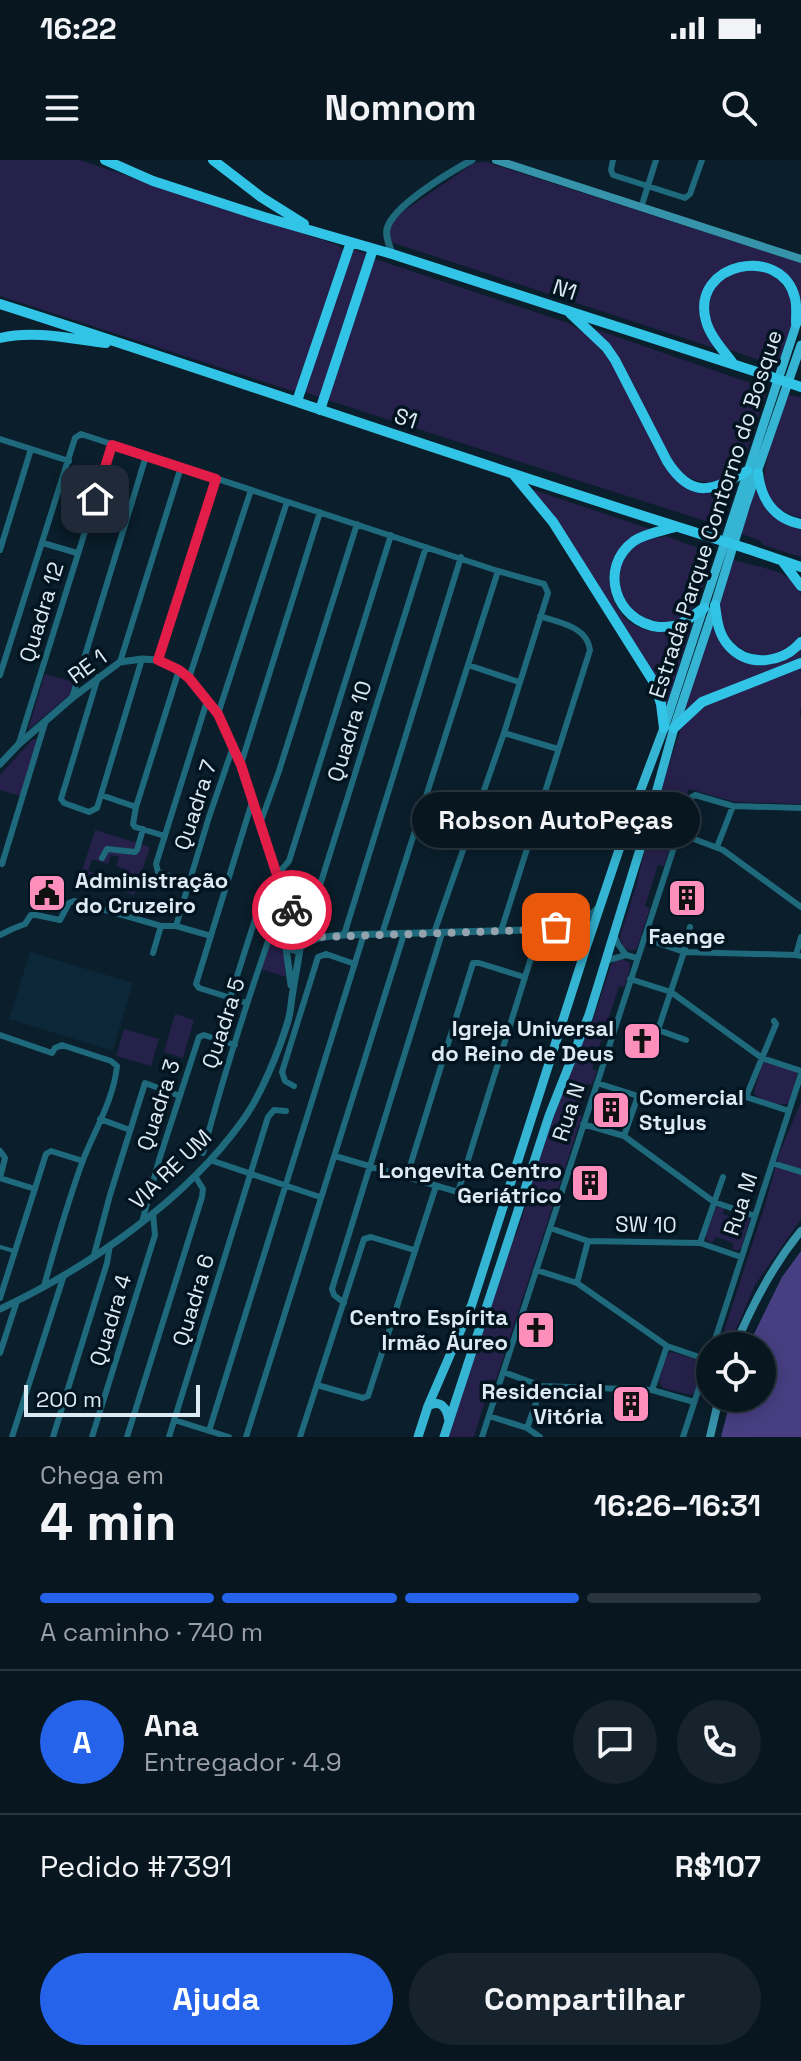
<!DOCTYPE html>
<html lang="pt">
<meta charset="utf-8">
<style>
body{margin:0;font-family:"Space Grotesk",sans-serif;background:#16232d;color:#f1f3f6;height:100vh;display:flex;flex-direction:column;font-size:30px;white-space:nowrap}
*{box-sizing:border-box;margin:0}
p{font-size:26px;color:#989fa5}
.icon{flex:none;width:44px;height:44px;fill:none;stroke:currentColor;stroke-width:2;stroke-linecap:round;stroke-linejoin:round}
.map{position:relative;height:1277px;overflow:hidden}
.sheet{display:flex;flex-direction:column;background:#081620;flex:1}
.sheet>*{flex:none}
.buttons{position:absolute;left:696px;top:1172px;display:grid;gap:16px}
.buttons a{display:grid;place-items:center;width:80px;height:80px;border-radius:50%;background:#081620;box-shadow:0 4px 20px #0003,0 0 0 2px #29353e;font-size:40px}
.scale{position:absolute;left:24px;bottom:20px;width:176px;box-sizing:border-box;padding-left:8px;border:4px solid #deeaf3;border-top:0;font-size:22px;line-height:28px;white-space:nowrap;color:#deeaf3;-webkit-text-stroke:6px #031421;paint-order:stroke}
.pin{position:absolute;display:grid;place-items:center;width:68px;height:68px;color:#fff;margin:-34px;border-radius:16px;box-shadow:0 4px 12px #0006}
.courier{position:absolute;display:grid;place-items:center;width:80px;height:80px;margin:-40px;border:6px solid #e11d48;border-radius:50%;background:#fff;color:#222;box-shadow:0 2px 10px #0007}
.bubble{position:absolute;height:56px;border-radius:28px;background:#081620;box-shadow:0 4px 20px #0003,0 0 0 2px #29353e;font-size:26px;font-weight:800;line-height:56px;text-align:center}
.overview em{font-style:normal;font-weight:800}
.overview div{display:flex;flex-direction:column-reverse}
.overview{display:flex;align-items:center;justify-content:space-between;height:136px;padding:0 40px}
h1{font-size:52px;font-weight:800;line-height:60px}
.bar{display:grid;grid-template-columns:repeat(4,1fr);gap:12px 8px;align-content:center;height:96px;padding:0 40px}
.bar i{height:10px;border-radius:6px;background:#29353e}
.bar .current{background:#2563eb}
.bar p{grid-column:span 4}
.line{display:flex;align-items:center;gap:20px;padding:0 40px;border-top:2px solid #29353e}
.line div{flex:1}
.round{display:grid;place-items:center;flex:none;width:84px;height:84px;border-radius:42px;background:#16232d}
.cta{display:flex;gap:16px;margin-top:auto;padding:16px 40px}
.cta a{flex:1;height:92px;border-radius:48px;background:#2563eb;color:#fff;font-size:32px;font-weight:800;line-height:92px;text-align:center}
.cta a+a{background:#16232d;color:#f1f3f6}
.status{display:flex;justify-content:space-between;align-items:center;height:56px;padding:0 40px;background:#081620;direction:ltr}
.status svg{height:22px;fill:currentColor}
header{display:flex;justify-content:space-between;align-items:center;height:104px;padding:0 40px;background:#081620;font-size:36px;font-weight:800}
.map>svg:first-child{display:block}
</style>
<div class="status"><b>16:22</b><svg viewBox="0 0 49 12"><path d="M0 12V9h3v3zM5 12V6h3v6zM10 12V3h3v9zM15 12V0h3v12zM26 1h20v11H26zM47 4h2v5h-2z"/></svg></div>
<header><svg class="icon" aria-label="menu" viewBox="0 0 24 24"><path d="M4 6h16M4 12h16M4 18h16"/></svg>Nomnom<svg class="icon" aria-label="search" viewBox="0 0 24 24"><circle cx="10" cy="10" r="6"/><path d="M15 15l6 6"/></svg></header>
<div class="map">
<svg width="801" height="1277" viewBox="0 0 801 1277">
<rect width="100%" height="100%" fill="#0a1e2b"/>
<path fill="#0c2738" d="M30 792 133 823 113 891 9 859Z"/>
<path fill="#26214a" d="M0 0H79L338 85 343 90 297 229 292 231 0 136Z
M486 2 801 103V143L799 150 778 110 733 104C709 113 693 142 703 167 706 175 712 182 717 189L403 86 393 83 389 79 390 67 398 55 474 3Z
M351 89 367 94 321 238 305 232Z
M375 99 568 163 593 178 609 195 686 327C712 337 717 334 737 317L721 366 327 240Z
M739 110 764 111 776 117 789 133 793 143 792 163 778 204 768 201 764 202 725 188 707 158C711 130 713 123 739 110Z
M586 166 759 226 767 232C761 248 756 264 750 280 748 287 746 296 742 303 726 327 697 327 677 310L615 194Z
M787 235 801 237V358C753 346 762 314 773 278 778 264 782 249 787 235Z
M757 327 761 338 801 365V397L763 385 761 381 739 373Z
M531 329 650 369C573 393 616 505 693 462L666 548 662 529Z
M666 376 712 393C707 410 704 433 694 447 687 457 675 463 662 462 623 460 602 411 636 385 645 379 655 378 666 376Z
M734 400C749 405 779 409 790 419 795 423 798 430 801 435 801 446 801 462 801 473 798 480 791 487 784 490 752 506 720 482 720 448 720 433 729 415 734 400Z
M713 459 717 471 756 502 801 485V500L682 555Z
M801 506V549L799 551 801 557V644L735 642 689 629 664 706 658 705 645 746 650 748 637 788 631 791C624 789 620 784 620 776L636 726 657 640 682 565 705 545Z
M45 514 73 522 70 534 28 570Z
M38 579 21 636 0 630V615L32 580Z
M95 670 150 687 134 735 107 726 109 718 126 722 129 711 116 706 119 697 111 695 108 704 92 699 88 711 100 715 97 722 80 717Z
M279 753 286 817 261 809Z
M622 799 630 803 629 812 624 827 619 826 592 909 597 911 592 925 588 924 578 954 582 956 496 1220 492 1219 474 1277H448L511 1083 517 1072 525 1048 527 1032 555 947 595 854 611 805 616 800Z
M175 854 194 860 183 898 164 892Z
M124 869 159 879 151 906 116 896Z
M765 902 795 911 797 914 789 943C780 948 763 941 755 935L754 931 762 906Z
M801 942V1059L755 1125 729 1186H719L765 1045 779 994Z
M717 1047 724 1048 723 1054 741 1060 745 1054 750 1058 742 1086 739 1090H733V1083L716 1077 712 1083 707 1080 706 1076 715 1050Z
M671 1192 699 1200 703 1204 695 1232 691 1235 663 1228 659 1221 667 1195Z"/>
<path fill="#473f82" d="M801 1091V1277H721L731 1238H762V1186H748L782 1117Z"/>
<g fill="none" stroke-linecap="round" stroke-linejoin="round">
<path stroke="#1e697b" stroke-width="4" d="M0 1087 14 1091"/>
<path stroke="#1e697b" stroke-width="6" d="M613 0 611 10 613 15 685 38 690 34 702 0
M641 48 656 0
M0 279 69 301
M43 383 77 393
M0 390 31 289
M158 500 216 319
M120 502 181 307
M468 505 519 522
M0 515 75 278 81 274 498 411 544 424 548 433 504 573 434 773
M98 517 61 639 64 643 89 652 97 648 142 499
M189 518 251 330
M72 538 146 296
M218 554 287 342
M504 573 558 589
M19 583 112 285
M241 604 320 352
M101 635 136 647
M261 661 279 611 357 364
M678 673 723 690 801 747
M165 676 135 667 133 664 136 647 179 510
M717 687 733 646
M102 698 107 689 135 692 137 690 143 669
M0 703 2 704 45 563
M277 715 289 701 391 375
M189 723 158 712 156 704 207 541
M288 743C298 743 309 746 316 738L426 387
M176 766 211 776
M501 771 590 490C587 466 559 463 540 456
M382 774 498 411
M614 774 618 784 626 795
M0 775 12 769 25 764 31 755H36L60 760 69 743 74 741 161 766H176L209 657 233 587
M344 775 461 397
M644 778 684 792 796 795 801 796
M153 793 161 766
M796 795 801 777
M605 801 626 795 637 798
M630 819 671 832 762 898 801 911
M230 838 265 728
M247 843 199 828 196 824 253 639
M0 875 52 893 55 888 62 885 111 901 117 906C114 938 95 970 83 1000 68 1041 56 1083 44 1126
M686 880 658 870 684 792 690 767
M597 923 638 936 746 937 789 951
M294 926 285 921 282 912 318 797 326 794 355 804
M746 937 776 864 774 861
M100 959 130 970
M583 964 624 976 714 1042 755 1056
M624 976 638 936
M0 991 5 998 0 1018
M203 993C225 909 252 826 281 744
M335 996 458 1032 540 769
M210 1000 320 1037
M772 1003 801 1012
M407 1016 473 803H479L524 817
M0 1018 35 1029
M142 1062 159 1000 199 877 204 875 235 885
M550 1068 588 1081 700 1083 741 1097
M700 1083 723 1017
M94 1095 110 1035 145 923 180 936
M536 1110 577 1123 667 1186 708 1200
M577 1123 588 1081
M0 1138 46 994 51 991 83 1001
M344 1143 334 1135 332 1129 442 773
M713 1186 801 914
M0 1193 17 1141
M503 1212 542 1226 652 1230 694 1242
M317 1225 363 1238 368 1236 436 1026
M652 1230 667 1186
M489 1256 527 1268 540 1277
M174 1260 229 1277
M527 1268 542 1226
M209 1271 364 774
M12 1277 64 1115
M53 1277 107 1103 110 1085
M92 1277 155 1075 153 1053
M127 1277 202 1037 203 1029 195 1016
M169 1277 268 957 274 950 286 951
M246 1277 404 774
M300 1277 364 1079 371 1077 414 1090
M482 1277 690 638 695 635 733 646 801 648
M683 1277 710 1194"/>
<path stroke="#1e697b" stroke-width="7" d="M392 94C390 86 385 77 387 69 392 46 452 11 472 0
M0 604 19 584 72 538 120 502 142 499 158 500 179 510 189 518 218 554 241 605 277 715 297 766
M277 721 285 769
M540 768C565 766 580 767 598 748
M302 786C315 777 329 776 344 775L524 770 575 775 586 788
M287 788 298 791 302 786V773L297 766 291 765 285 769 284 773 291 825
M0 1149C88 1108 186 1040 243 960 261 935 279 891 288 861 291 851 291 841 293 831 295 817 298 803 300 789"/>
<path stroke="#3693aa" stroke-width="8" d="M496 0 801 99
M735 1186C752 1145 773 1105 801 1071
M710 1277 719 1238"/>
<path stroke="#35b5d3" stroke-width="9" d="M428 1246C441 1239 447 1248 449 1261
M418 1277 428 1246 472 1144 586 788 626 669 664 568 799 156
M444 1277 549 956 589 855 645 673 674 568 715 445 746 344 801 185"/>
<path stroke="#32c4e6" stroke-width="10" d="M105 0 153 21 264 57 392 94 763 214
M213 0 261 37 304 64
M0 144C237 220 472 303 710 377
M570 153 606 187 615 200 667 301C692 341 714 330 747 311
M0 178C35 170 71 179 106 183
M732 202C723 190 710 176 706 161 690 102 782 84 795 138 797 146 796 155 796 163
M297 241 351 82
M320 250 373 89
M758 313C761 339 774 359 801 364
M514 315 553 362 655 524 661 544 664 568
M675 367C662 371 646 373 634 381 598 407 615 462 659 467 666 467 672 467 678 465 687 461 695 454 704 448
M748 389 801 407
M783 402 801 426
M715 445C717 460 718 474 729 486 749 508 783 503 801 482
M674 568 702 542 801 503"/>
<path stroke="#32c4e6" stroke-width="10" d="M763 214 801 227
M710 377 748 389"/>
</g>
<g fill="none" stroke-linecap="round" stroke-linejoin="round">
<path stroke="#94a3ad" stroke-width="8" stroke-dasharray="0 14.4" d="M292 750C298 770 303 771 323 777L532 770 556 767"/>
<path stroke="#e11d48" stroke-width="10" d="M95 339 112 285 216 319 158 500 179 510 189 518 218 554 241 605 277 715 292 750"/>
</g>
<defs>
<g id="civic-square" transform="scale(2)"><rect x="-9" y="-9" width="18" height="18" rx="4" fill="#fe8ebc" stroke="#031421"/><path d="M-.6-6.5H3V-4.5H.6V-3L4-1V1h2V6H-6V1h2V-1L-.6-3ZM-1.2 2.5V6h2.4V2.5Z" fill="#111"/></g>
<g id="building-square" transform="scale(2)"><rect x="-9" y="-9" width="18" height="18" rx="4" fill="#fe8ebc" stroke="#031421"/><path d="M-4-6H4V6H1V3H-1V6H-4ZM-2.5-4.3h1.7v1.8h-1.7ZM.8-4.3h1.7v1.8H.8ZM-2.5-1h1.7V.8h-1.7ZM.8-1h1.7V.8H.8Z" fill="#111"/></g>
<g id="church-square" transform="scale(2)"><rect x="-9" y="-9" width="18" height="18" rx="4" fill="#fe8ebc" stroke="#031421"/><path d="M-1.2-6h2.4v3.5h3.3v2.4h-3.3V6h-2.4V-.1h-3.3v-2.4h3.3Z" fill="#111"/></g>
</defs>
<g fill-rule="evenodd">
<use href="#civic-square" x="47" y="733"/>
<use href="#building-square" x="687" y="738"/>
<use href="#church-square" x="642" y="881"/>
<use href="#building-square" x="611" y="950"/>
<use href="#building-square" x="590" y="1023"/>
<use href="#church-square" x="536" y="1170"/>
<use href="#building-square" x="631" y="1244"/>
</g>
<g text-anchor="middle" stroke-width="7" stroke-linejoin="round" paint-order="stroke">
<g font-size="22" fill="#deeaf3" stroke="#031421">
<text transform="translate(565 129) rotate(18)" y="8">N1</text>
<text transform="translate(406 258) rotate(18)" y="8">S1</text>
<text transform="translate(715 354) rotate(-72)" y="8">Estrada Parque Contorno do Bosque</text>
<text transform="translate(41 452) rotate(-73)" y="8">Quadra 12</text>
<text transform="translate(87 506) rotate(-36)" y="8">RE 1</text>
<text transform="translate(349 571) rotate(-73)" y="8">Quadra 10</text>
<text transform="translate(195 645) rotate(-72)" y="8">Quadra 7</text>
<text transform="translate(223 863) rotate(-72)" y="8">Quadra 5</text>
<text transform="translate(158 945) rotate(-72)" y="8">Quadra 3</text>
<text transform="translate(568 952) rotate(-72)" y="8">Rua N</text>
<text transform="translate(170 1009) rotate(-44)" y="8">VIA RE UM</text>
<text transform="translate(740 1044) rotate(-72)" y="8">Rua M</text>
<text transform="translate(646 1064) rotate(1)" y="8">SW 10</text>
<text transform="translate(193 1140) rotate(-73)" y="8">Quadra 6</text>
<text transform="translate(110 1160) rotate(-73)" y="8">Quadra 4</text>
</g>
<g font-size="22" font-weight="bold" fill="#deeaf3" stroke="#031421" text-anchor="end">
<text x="75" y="728" text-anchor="start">Administração<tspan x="75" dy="25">do Cruzeiro</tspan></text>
<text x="687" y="784" text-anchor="middle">Faenge</text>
<text x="614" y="876">Igreja Universal<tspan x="614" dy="25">do Reino de Deus</tspan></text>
<text x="639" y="945" text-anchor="start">Comercial<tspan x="639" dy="25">Stylus</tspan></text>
<text x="562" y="1018">Longevita Centro<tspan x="562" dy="25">Geriátrico</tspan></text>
<text x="508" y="1165">Centro Espírita<tspan x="508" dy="25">Irmão Áureo</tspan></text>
<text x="603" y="1239">Residencial<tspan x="603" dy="25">Vitória</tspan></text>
</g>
</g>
</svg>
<div class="buttons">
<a><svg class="icon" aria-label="locate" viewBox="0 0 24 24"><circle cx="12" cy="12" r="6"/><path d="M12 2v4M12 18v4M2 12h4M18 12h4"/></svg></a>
</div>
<div class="scale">200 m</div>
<div class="pin" style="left:556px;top:767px;background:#ea580c"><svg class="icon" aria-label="bag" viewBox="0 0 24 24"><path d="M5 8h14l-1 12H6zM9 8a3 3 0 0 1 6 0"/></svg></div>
<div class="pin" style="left:95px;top:339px;background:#1f2937"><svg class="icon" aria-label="home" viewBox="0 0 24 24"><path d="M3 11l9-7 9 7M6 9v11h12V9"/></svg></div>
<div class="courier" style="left:292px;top:750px"><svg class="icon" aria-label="bike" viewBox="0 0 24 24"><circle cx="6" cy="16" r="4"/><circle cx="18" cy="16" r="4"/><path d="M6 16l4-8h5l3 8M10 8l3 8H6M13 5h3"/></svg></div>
<div class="bubble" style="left:412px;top:632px;width:288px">Robson AutoPeças</div>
</div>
<section class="sheet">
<div class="overview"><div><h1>4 min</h1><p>Chega em</p></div><em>16:26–16:31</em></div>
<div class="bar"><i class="current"></i><i class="current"></i><i class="current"></i><i></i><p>A caminho · 740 m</p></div>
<div class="line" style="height:144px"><b class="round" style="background:#2563eb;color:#fff">A</b><div><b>Ana</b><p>Entregador · 4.9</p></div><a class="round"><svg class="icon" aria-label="chat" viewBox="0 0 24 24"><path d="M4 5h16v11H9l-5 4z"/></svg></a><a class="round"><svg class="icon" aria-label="phone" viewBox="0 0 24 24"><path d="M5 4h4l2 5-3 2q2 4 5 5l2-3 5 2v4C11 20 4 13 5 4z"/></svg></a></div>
<div class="line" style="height:104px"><div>Pedido #7391</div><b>R$107</b></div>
<div class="cta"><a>Ajuda</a><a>Compartilhar</a></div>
</section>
